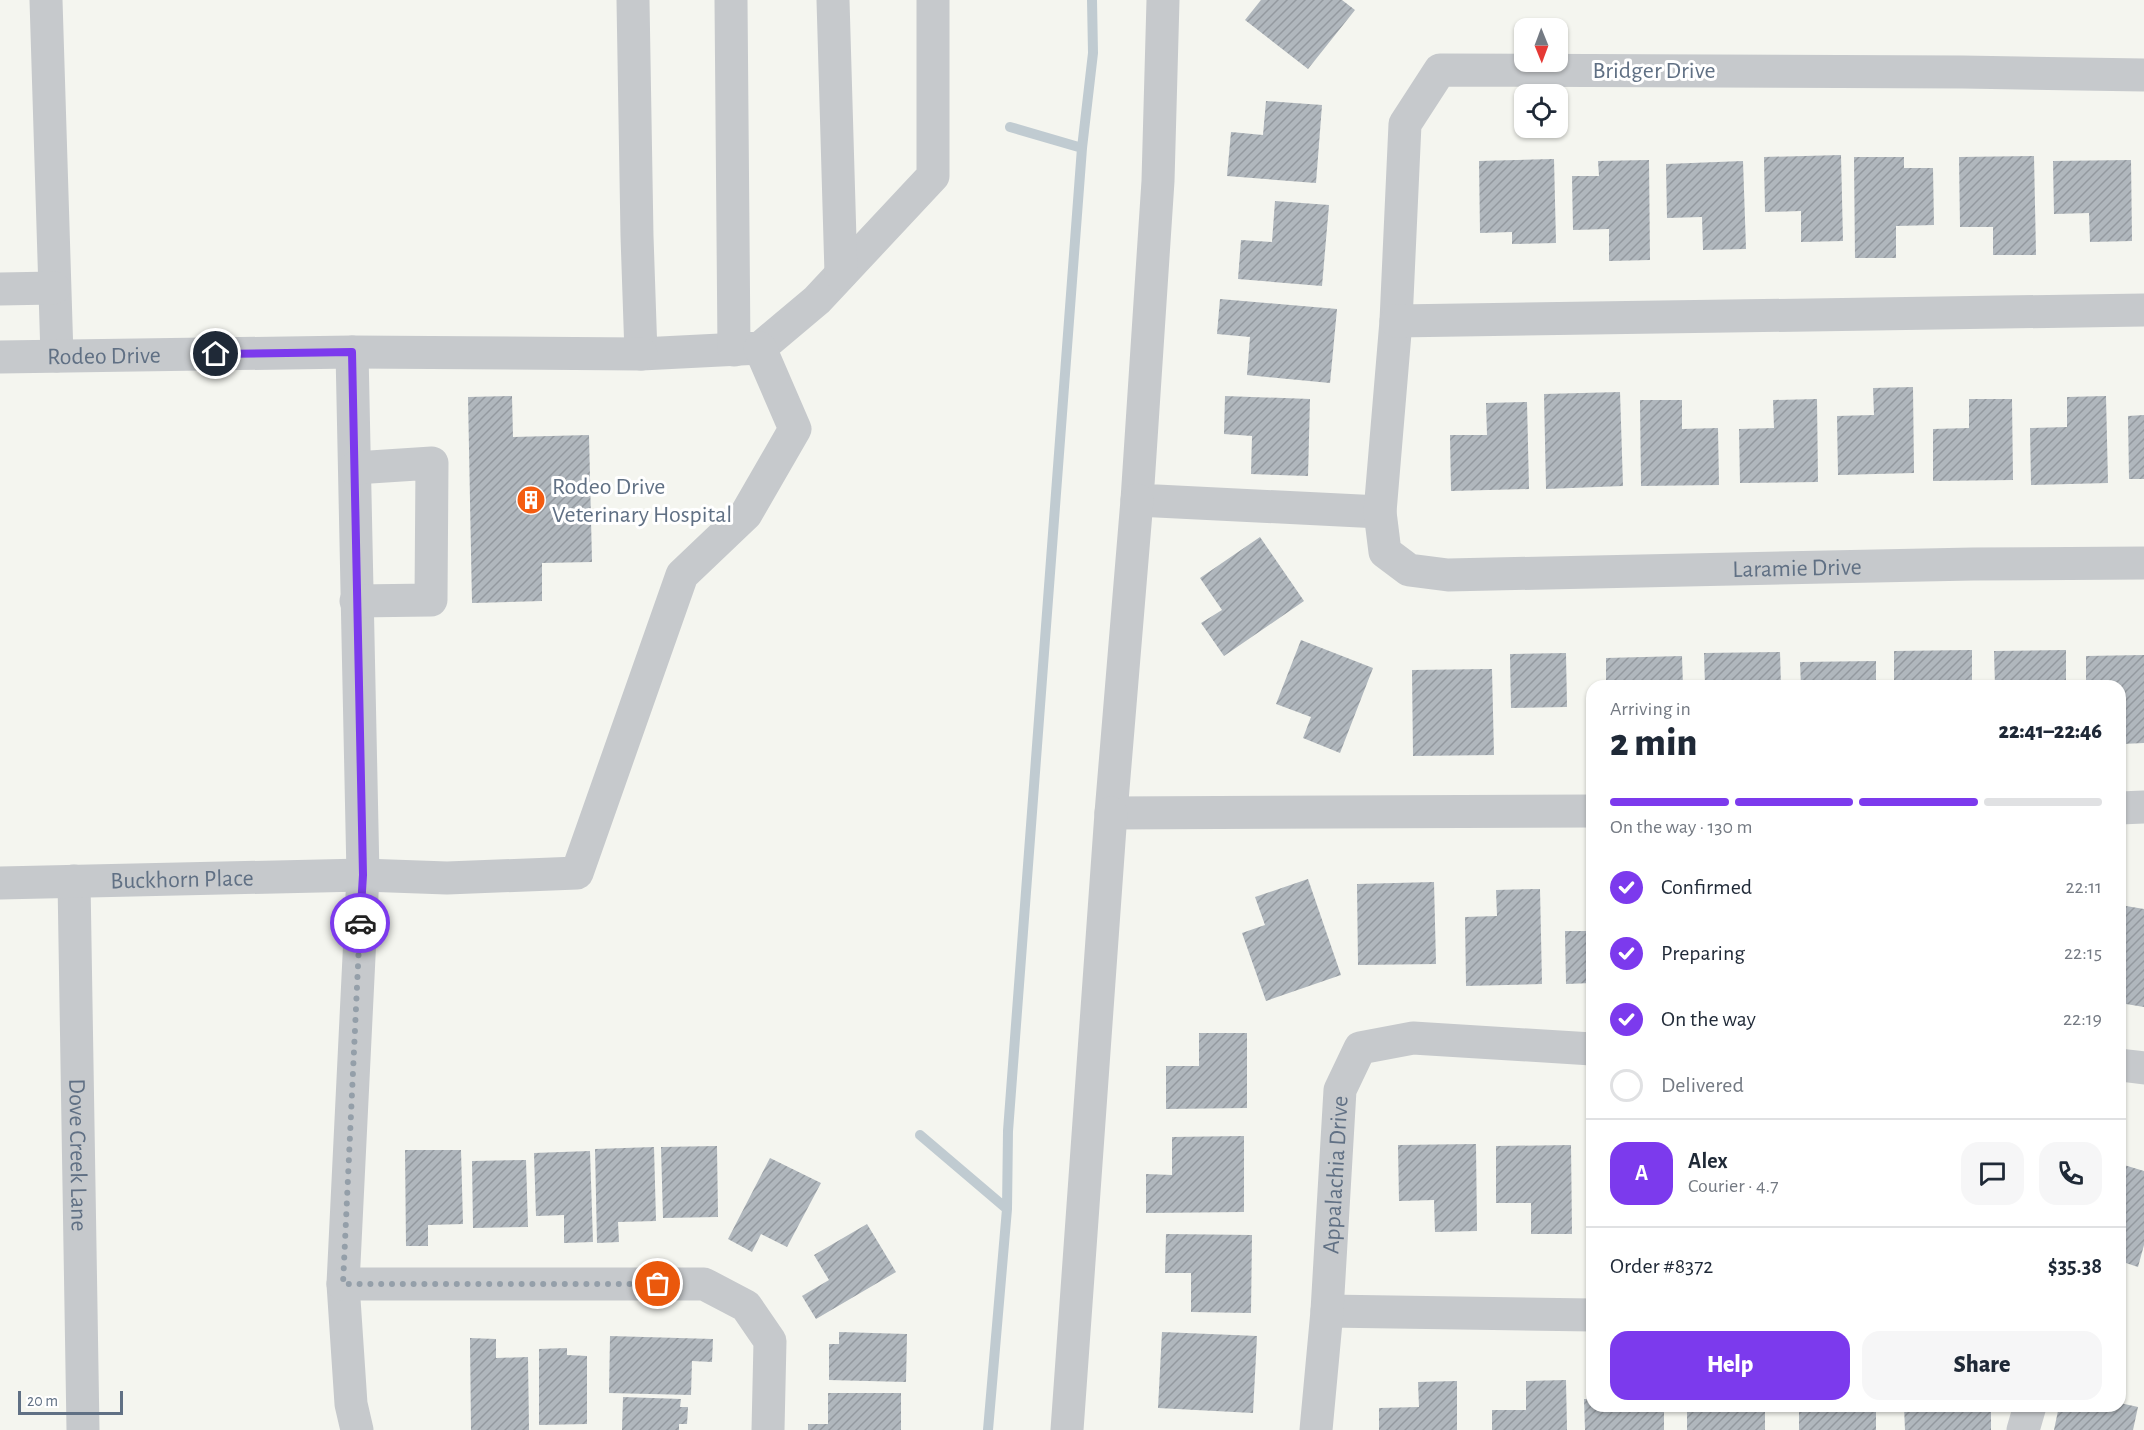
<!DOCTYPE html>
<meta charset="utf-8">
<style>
body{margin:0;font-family:"Alegreya Sans",sans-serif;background:#f6f6f7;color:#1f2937;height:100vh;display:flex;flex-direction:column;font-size:22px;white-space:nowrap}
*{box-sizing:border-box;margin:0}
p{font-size:20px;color:#747a83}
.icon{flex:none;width:33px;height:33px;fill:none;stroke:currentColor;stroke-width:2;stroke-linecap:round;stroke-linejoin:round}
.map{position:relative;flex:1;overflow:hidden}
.side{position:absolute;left:1586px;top:680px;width:540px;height:732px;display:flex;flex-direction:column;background:#fff;border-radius:18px;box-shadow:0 2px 4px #0004}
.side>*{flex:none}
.needle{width:39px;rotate:179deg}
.tools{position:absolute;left:1514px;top:18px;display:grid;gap:12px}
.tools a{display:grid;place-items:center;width:54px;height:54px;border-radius:12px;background:#fff;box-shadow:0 2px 4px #0004;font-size:30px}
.scale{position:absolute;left:18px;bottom:15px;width:105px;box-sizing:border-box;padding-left:6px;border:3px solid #607084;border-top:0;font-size:16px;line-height:21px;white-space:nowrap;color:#607084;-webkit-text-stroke:4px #fff;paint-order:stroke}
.pin{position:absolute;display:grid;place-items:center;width:51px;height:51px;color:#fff;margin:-26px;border:3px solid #fff;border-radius:50%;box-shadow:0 2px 6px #0007}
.courier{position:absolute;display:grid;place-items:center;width:60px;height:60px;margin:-30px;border:4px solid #7c3aed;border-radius:50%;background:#fff;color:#222;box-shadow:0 2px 8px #0007}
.headline em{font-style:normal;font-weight:800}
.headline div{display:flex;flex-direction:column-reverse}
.headline{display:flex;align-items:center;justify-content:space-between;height:102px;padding:0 24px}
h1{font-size:39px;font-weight:800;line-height:45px}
.bar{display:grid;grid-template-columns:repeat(4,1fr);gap:9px 6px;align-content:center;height:72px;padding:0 24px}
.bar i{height:8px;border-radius:4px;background:#e0e1e3}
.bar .current{background:#7c3aed}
.bar p{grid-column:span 4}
.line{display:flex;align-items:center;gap:15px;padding:0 24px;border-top:2px solid #e0e1e3}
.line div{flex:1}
.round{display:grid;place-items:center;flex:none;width:63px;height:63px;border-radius:18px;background:#f6f6f7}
ol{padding:0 24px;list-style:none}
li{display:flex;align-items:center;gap:18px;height:66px}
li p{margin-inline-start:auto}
li .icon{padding:6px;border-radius:50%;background:#7c3aed;color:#fff;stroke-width:4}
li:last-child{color:#747a83}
li i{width:33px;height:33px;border:3px solid #e0e1e3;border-radius:50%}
.action{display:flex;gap:12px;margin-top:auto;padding:12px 24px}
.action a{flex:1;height:69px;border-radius:18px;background:#7c3aed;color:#fff;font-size:24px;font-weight:800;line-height:69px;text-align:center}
.action a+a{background:#f6f6f7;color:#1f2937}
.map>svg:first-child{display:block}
</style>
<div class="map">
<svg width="2144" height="1430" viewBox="0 0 2144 1430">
<defs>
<pattern id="building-hatch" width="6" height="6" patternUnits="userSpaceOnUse" patternTransform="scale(1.5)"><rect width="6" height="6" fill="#b0b7bd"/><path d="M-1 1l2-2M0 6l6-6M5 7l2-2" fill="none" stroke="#93999f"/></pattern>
</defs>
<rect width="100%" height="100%" fill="#f4f5ef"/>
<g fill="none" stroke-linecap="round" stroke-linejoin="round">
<path stroke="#c0cbd1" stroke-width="10" d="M1010 127 1082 148
M920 1135 1007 1209
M988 1430 1007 1209 1008 1131 1082 148 1093 53 1092 0"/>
</g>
<path fill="url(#building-hatch)" d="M1261 0H1342L1355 10 1308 69 1245 20Z
M1266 101 1322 105 1316 183 1227 176 1231 132 1263 135Z
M1841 155 1843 241 1801 242V211L1765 212 1764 157Z
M2034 156 2036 255H1993V227H1960L1959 157Z
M1854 157H1904V168H1933L1934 225 1896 226V258H1855Z
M1554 159 1556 243 1512 244V232L1480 233 1479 161Z
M1649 160 1650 260 1609 261V229L1573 230 1572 176H1599L1598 161Z
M2131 160 2132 241 2090 242 2089 213 2054 214 2053 161Z
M1743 161 1746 249 1703 250 1702 217 1667 218 1666 164Z
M1275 201 1329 205 1322 286 1238 279 1241 240 1272 242Z
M1220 299 1337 309 1330 383 1247 375 1250 337 1217 334Z
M1913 387 1914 473 1838 475 1837 416 1874 415 1873 388Z
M1620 392 1623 486 1546 489 1544 394Z
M512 396 513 437 589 435 592 562 542 563V601L472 603 468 397Z
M1225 396 1310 399 1308 476 1251 474 1252 436 1224 434Z
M2106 396 2108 483 2031 485 2030 428 2067 427V397Z
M1817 399 1818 482 1740 483 1739 429 1774 428 1773 400Z
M1969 399H2012L2013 480 1933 481V429L1969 428Z
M1640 400H1682V429L1718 428 1719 485 1641 486Z
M1527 402 1529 489 1451 491 1450 435H1487L1486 403Z
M2144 415V479H2129L2128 416Z
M1260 537 1304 601 1224 656 1201 623 1222 610 1200 578Z
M1301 640 1373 668 1340 753 1303 738 1311 717 1276 704Z
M1972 650V686H1894V651Z
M2066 650V686H1995L1994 651Z
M1780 652 1781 686H1705L1704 653Z
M1566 653 1567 707 1511 708 1510 654Z
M2144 655V743L2122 744 2120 686H2086V656Z
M1682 656 1683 686H1606V658Z
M1876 661V686H1801L1800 662Z
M1492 669 1494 755 1413 756 1412 670Z
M1308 879 1341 975 1266 1001 1242 933 1265 925 1255 897Z
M1434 882 1436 964 1358 965 1357 884Z
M1540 889 1542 984 1466 986 1465 917 1497 916 1496 890Z
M2120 905 2144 909V1007L2120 1003Z
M1565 931H1592V983L1566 984Z
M1199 1033H1247V1108L1166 1109V1066H1199Z
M1244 1136V1212L1146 1213V1174L1172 1175V1137Z
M1476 1144 1477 1231 1435 1232 1434 1200 1399 1201 1398 1145Z
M1571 1145 1572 1234H1531V1203H1496V1146Z
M717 1146 718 1217 663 1218 661 1147Z
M654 1147 656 1221 618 1222 619 1242 597 1243 595 1149Z
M405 1150H461L463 1224 428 1225V1246H406Z
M1588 1150H1592V1212H1590Z
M590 1151 593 1242 564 1243V1215L536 1216 534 1153Z
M770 1158 821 1183 787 1247 761 1234 752 1252 728 1239Z
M526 1160 528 1227 473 1228 472 1161Z
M2124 1165 2144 1171V1245L2138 1267 2120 1261V1181Z
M867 1224 896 1272 816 1319 802 1296 829 1280 814 1255Z
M1166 1234 1252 1235 1251 1313 1191 1312V1273H1165Z
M839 1332 907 1334 906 1382 829 1380V1344H839Z
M1162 1332 1257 1336 1253 1413 1158 1408Z
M610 1336 713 1339 712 1362 692 1361 691 1395 609 1393Z
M470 1338 496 1339V1358L528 1357 529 1430H471Z
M567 1348V1355L587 1356V1424L539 1425V1349Z
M1566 1380 1567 1430H1492V1410H1526V1381Z
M1457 1381V1430H1379V1408L1419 1407 1418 1382Z
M828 1393H901V1430H808V1424H828Z
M623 1397 681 1399 680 1407H688L687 1424H679V1430H622Z
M1584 1399H1592V1406H1664V1430H1585Z
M2120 1403 2138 1407 2133 1430H2054L2059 1406H2120Z
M1687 1406H1765V1430H1687Z
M1829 1406H1876V1430H1799V1409H1829Z
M1904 1406H1991V1430H1905Z"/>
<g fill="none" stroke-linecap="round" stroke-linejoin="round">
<g stroke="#c6c9cc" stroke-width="33">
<path d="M46 0 57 356"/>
<path d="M633 0 637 236 641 354 760 348 817 300 933 176V0"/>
<path d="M731 0 734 350"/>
<path d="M833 0 841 274"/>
<path d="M1163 0 1158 181 1137 500 1380 512"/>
<path id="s1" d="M2144 75 1963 72 1440 70 1405 124 1396 321 1380 512 1385 552 1409 570 1448 575 1973 564 2144 563"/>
<path d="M0 289 54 288"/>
<path d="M1396 321 2144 310"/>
<path d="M352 352 363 875 343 1284 351 1404 357 1430"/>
<path id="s2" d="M0 357 352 352 641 354"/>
<path d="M355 468 432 463 431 600 356 601"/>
<path d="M1137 500 1111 813 1592 811"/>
<path d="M2120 808 2144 807"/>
<path id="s3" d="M74 881 83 1430"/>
<path id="s4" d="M0 883 363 875 447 878 577 873 682 575 746 514 795 429 760 348"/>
<path d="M2120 1065 2144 1068"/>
<path d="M343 1284H704L746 1306 770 1341 768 1430"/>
<path d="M1327 1311 1592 1315"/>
<path d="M1067 1430 1111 813"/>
<path id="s5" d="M1316 1430 1327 1311 1340 1090 1360 1048 1413 1038 1592 1049"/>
<path d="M2023 1430 2030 1406"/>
</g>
</g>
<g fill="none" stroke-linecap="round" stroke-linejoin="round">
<path stroke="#949fa9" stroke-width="6" stroke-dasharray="0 10.8" d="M360 923 343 1284H658"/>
<path stroke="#7c3aed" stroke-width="8" d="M216 354 352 352 363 875 360 923"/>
</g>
<defs>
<g id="building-disc" transform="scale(1.5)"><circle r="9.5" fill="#f45c10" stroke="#fff"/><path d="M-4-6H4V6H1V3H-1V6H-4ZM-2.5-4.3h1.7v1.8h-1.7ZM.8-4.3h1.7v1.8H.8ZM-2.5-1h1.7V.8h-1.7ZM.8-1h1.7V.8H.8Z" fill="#fff"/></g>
</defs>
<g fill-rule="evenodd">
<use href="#building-disc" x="531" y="500"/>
</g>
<g text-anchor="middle" stroke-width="6" stroke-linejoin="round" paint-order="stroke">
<g font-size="24" fill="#607084" stroke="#fff">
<text x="1654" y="78">Bridger Drive</text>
<text dy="8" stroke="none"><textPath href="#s2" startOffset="104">Rodeo Drive</textPath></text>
<text dy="8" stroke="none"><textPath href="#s1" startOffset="1616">Laramie Drive</textPath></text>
<text dy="8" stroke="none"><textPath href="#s4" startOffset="182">Buckhorn Place</textPath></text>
<text dy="8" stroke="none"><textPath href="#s3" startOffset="274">Dove Creek Lane</textPath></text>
<text dy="8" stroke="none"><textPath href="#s5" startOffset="256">Appalachia Drive</textPath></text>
</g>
<g font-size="24" fill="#607084" stroke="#fff" text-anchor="start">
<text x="552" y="494">Rodeo Drive<tspan x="552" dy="28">Veterinary Hospital</tspan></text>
</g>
</g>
</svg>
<div class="tools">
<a><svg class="needle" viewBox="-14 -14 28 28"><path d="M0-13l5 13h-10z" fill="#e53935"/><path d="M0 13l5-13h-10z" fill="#747a83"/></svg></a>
<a><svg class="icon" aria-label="locate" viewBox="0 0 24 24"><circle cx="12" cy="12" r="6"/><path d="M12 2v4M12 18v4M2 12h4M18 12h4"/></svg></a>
</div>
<div class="scale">20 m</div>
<div class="pin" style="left:658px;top:1284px;background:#ea580c"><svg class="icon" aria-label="bag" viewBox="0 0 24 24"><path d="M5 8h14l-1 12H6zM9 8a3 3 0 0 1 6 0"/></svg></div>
<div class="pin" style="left:216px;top:354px;background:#1f2937"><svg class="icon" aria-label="home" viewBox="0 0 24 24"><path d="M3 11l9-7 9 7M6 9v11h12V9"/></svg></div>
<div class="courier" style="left:360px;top:923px"><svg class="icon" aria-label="car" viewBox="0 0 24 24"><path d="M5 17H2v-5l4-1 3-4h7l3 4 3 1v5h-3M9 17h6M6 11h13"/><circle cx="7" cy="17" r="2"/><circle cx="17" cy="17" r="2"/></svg></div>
<section class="side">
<div class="headline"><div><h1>2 min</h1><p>Arriving in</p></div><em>22:41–22:46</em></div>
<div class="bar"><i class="current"></i><i class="current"></i><i class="current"></i><i></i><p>On the way · 130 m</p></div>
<ol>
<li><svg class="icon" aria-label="check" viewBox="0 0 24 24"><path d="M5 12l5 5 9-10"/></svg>Confirmed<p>22:11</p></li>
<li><svg class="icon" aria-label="check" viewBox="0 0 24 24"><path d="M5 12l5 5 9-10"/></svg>Preparing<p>22:15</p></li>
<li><svg class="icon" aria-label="check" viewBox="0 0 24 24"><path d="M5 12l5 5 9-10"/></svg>On the way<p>22:19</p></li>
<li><i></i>Delivered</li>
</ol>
<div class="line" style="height:108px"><b class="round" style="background:#7c3aed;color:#fff">A</b><div><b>Alex</b><p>Courier · 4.7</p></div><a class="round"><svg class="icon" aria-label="chat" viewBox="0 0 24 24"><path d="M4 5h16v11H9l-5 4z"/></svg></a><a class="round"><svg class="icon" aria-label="phone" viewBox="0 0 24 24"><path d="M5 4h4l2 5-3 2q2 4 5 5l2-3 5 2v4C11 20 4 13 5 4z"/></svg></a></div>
<div class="line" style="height:78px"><div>Order #8372</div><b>$35.38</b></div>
<div class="action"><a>Help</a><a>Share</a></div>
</section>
</div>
